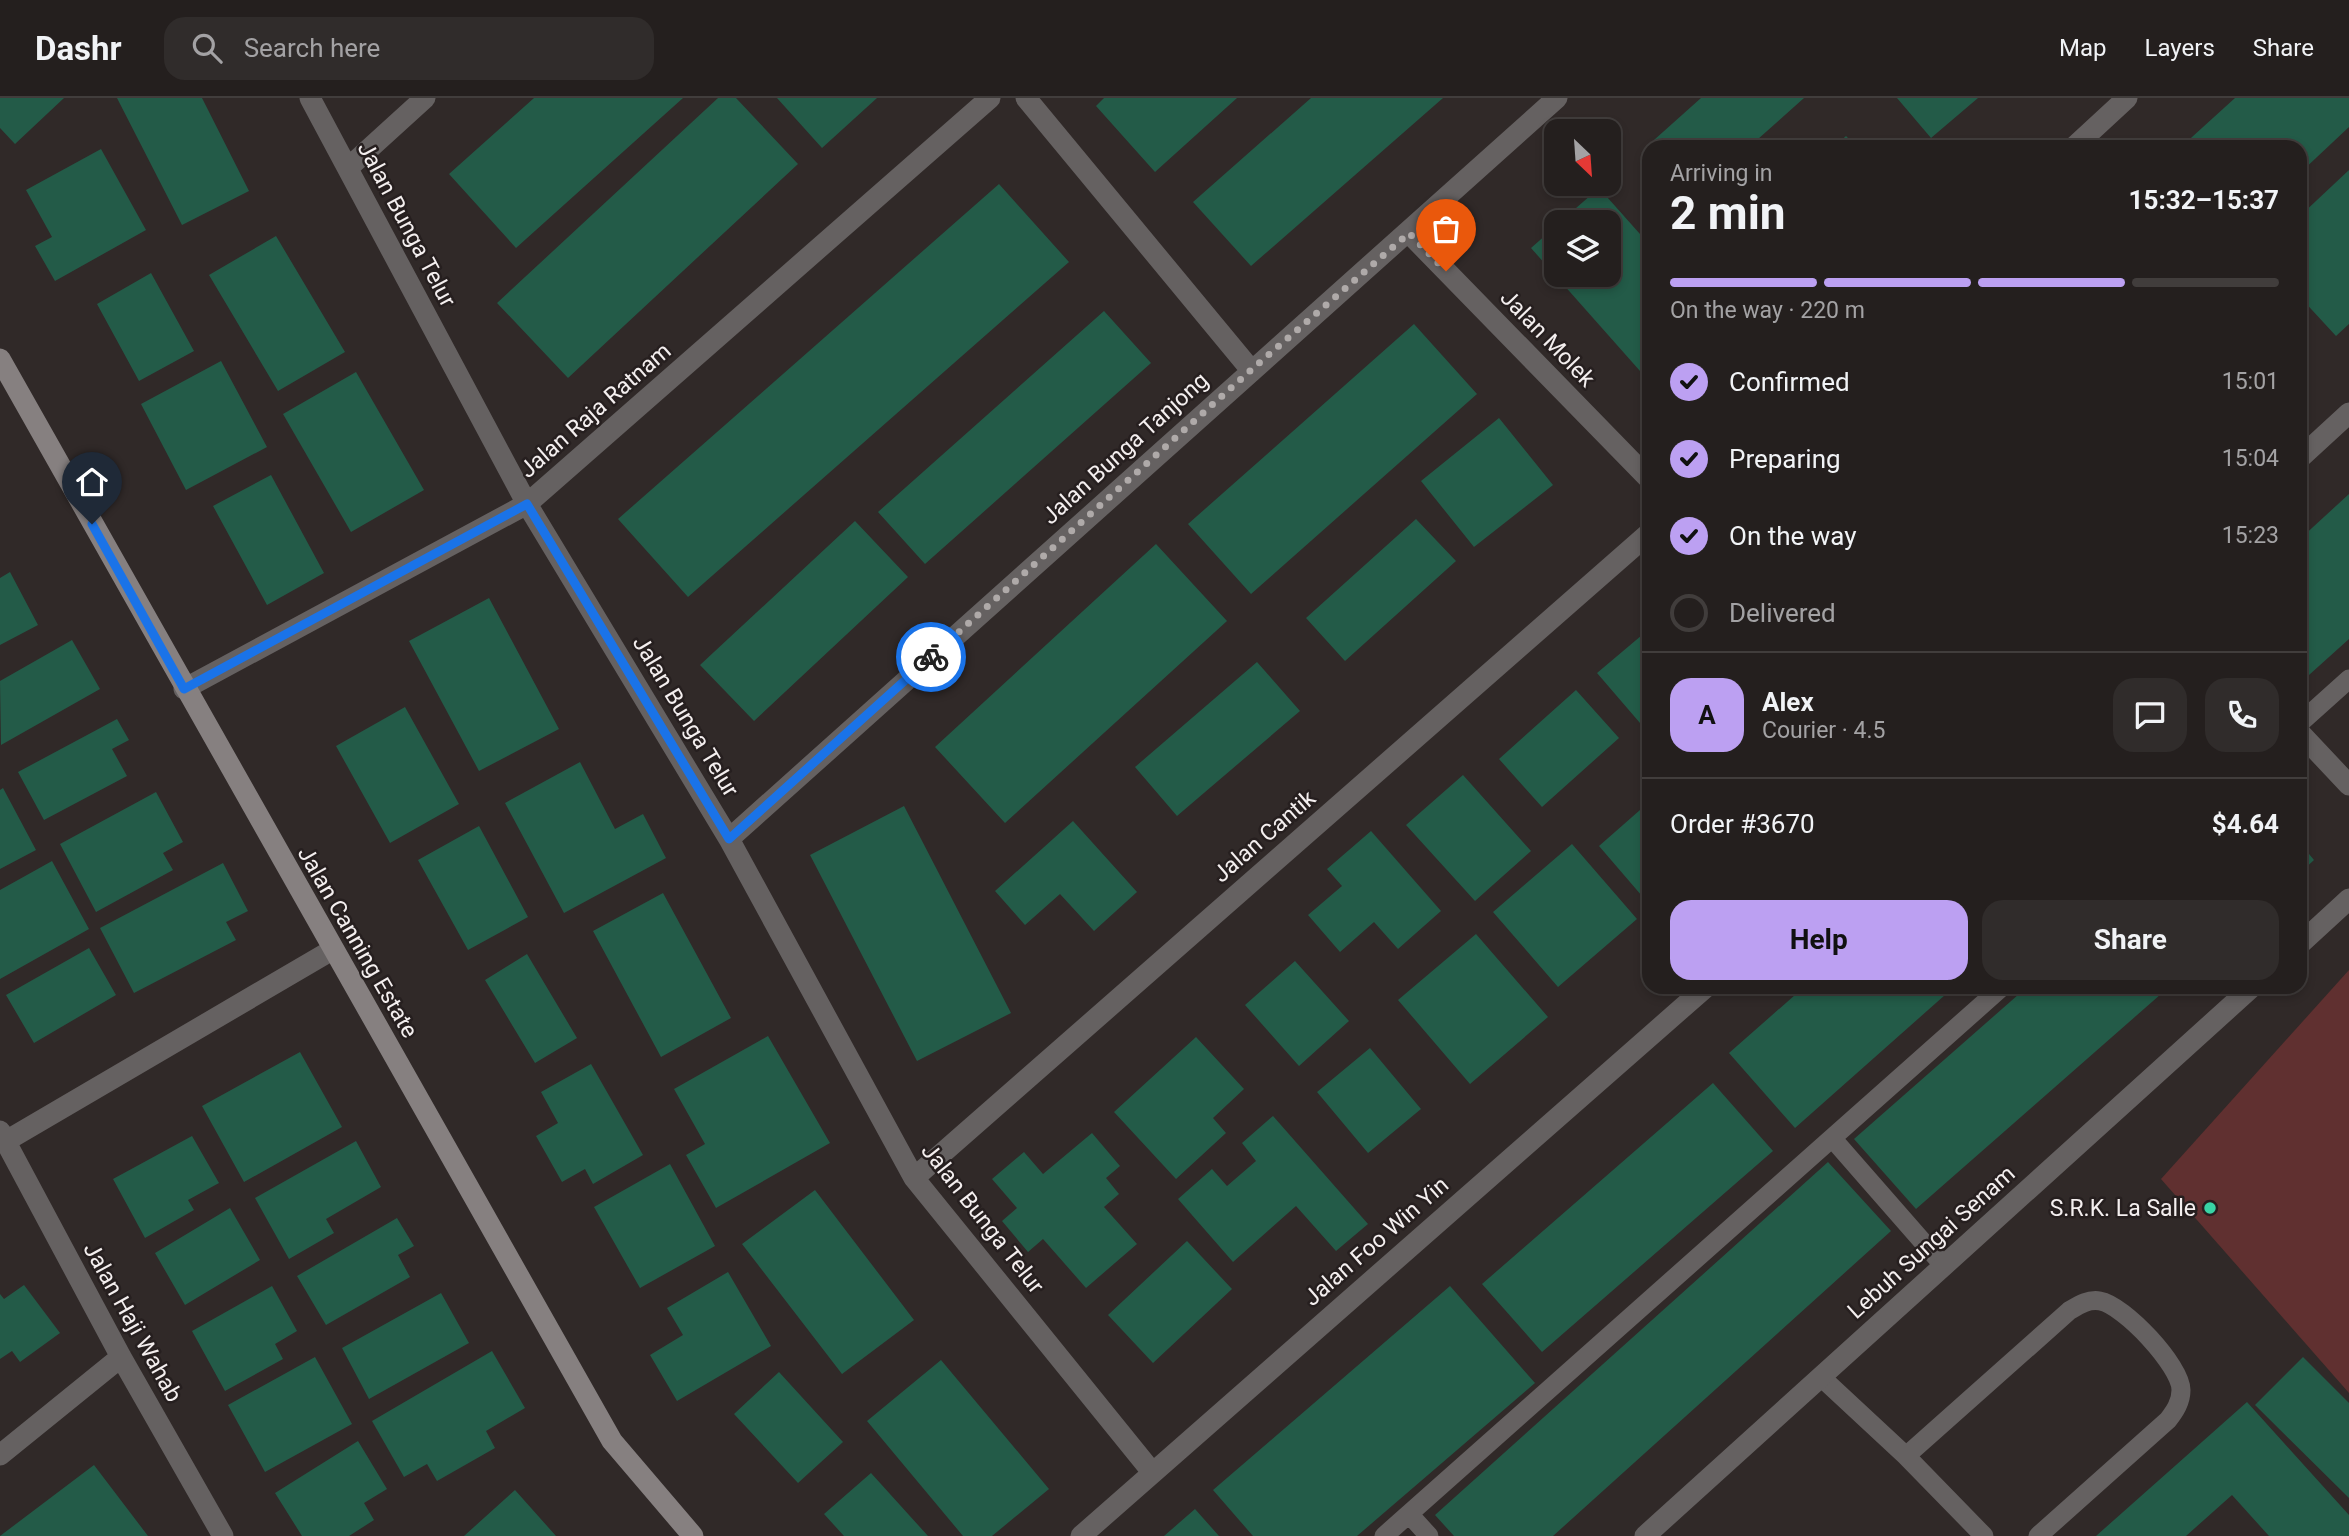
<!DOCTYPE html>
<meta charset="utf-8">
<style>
body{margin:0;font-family:Roboto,sans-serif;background:#302c2b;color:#f1f3f6;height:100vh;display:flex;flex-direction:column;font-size:26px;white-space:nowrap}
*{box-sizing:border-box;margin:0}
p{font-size:23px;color:#a3a2a4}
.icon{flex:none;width:38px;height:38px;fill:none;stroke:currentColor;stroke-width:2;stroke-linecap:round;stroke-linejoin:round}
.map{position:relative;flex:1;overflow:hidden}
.drawer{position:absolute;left:1642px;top:42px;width:665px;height:854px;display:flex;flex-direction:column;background:#241f1e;border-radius:21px;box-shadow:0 4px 10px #0003,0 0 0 2px #413d3c}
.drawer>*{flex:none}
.needle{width:46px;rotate:155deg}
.fabs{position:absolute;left:1544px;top:21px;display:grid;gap:14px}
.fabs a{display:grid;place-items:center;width:77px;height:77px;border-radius:14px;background:#241f1e;box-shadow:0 4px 10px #0003,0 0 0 2px #413d3c;font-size:35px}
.pin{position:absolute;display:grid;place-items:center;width:60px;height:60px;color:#fff;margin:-72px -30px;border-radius:50% 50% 50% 0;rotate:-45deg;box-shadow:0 0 7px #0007}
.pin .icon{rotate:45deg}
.courier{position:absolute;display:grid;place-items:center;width:70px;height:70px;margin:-35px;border:5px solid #1a73e8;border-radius:50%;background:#fff;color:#222;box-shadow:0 2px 9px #0007}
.summary em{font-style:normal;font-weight:700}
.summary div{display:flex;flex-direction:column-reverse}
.summary{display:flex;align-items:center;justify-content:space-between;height:119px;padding:0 28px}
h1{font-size:46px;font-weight:700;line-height:52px}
.bar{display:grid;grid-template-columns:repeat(4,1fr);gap:10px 7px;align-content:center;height:84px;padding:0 28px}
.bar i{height:9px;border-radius:5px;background:#413d3c}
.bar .active{background:#bca0f2}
.bar p{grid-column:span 4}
.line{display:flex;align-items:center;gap:18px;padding:0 28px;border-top:2px solid #413d3c}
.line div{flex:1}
.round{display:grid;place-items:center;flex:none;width:74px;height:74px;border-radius:21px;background:#302c2b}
ol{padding:0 28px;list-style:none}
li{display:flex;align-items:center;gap:21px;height:77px}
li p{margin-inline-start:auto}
li .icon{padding:7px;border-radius:50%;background:#bca0f2;color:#111;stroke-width:4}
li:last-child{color:#a3a2a4}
li i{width:38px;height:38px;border:4px solid #413d3c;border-radius:50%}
.button{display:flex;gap:14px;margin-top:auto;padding:14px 28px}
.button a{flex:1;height:80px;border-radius:21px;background:#bca0f2;color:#111;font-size:28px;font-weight:700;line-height:80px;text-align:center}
.button a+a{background:#302c2b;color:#f1f3f6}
header{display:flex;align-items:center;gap:42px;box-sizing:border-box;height:98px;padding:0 35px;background:#241f1e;border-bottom:2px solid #413d3c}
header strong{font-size:33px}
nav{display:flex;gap:38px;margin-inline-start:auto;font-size:24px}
.search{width:490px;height:63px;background:#302c2b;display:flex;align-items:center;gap:18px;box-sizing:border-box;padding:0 24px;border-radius:21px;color:#a3a2a4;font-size:26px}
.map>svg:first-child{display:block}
</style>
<header>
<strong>Dashr</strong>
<div class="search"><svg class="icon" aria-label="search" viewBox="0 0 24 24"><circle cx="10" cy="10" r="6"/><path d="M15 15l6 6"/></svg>Search here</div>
<nav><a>Map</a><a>Layers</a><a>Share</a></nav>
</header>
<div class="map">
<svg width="2349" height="1438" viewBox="0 0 2349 1438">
<rect width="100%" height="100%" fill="#302928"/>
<path fill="#603030" d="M2349 872V1295L2161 1081Z"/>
<path fill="#235b48" d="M0 0H64L15 46 0 30Z
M117 0H202L249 93 182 127Z
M534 0H683L516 150 449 76Z
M718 0H736L798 66 568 280 497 205Z
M777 0H877L822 50Z
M1104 0H1237L1155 74 1096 8Z
M1311 0H1443L1251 168 1193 104Z
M1701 0H1804L1749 49H1660L1654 42Z
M1897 0H1978L1931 40Z
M2235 0H2349V29L2300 75V49H2181Z
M1846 38 1857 49H1834Z
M101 51 146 132 55 183 35 148 52 139 26 92Z
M2349 72V226L2336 238 2300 199V118Z
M999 86 1069 164 688 499 618 421Z
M1599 90 1648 145V282L1531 150 1556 128V177H1608V124H1560Z
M276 138 345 254 278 293 209 177Z
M151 175 194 253 139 283 97 206Z
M1104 213 1151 265 925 466 878 414Z
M1414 226 1477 296 1251 496 1188 426Z
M221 263 267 349 186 392 141 306Z
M356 274 424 392 351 434 283 316Z
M1499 320 1553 387 1474 449 1421 383Z
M271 377 324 475 267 507 213 408Z
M2349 396V541L2309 577 2300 566V441Z
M1416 421 1456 463 1345 563 1306 520Z
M855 423 908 479 754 623 700 567Z
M1156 446 1227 523 1005 725 935 649Z
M10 474 38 527 0 547V480Z
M489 500 559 631 479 673 409 543Z
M1648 532V618L1640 625 1597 575Z
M72 542 100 591 1 647 0 583Z
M1257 564 1300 613 1177 718 1135 669Z
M1576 592 1619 640 1542 709 1499 661Z
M405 609 459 706 390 745 336 648Z
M117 621 129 642 112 651 127 678 44 722 18 674Z
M580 664 615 731 643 716 666 760 564 815 505 705Z
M1463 677 1531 753 1475 803 1406 727Z
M3 690 36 752 0 771V692Z
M156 694 183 744 163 755 173 772 96 814 60 746Z
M1648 705V805L1599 748Z
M904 708 1011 915 917 963 810 757Z
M1073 723 1137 794 1094 833 1060 796 1025 827 995 793Z
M479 728 528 819 468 852 418 762Z
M1371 733 1441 813 1398 851 1374 824 1340 854 1308 817 1342 788 1327 771Z
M2300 745 2314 762 2300 775Z
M1572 746 1637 821 1558 889 1493 814Z
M52 763 89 831 0 881V792Z
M223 765 248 813 226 824 236 842 134 895 100 830Z
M663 795 731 920 661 959 593 833Z
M1476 836 1548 919 1470 986 1398 902Z
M89 850 116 897 34 945 6 897Z
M527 856 577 940 535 965 485 882Z
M1295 863 1349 923 1299 968 1245 907Z
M1804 889H1954L1795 1030 1729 955Z
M2027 889H2169L1916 1111 1854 1041Z
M768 938 830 1045 716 1110 686 1057 705 1046 674 991Z
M1196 939 1244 991 1213 1020 1226 1035 1176 1081 1114 1014Z
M1370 950 1421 1011 1368 1055 1317 994Z
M300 954 342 1029 244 1084 202 1008Z
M591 966 643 1057 593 1086 585 1071 562 1084 536 1038 558 1025 541 994Z
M1713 985 1773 1053 1542 1254 1482 1186Z
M1273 1018 1368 1126 1336 1153 1296 1108 1233 1164 1178 1101 1212 1071 1227 1088 1256 1063 1242 1045Z
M1092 1035 1120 1068 1106 1080 1119 1096 1104 1109 1137 1146 1086 1190 1043 1141 1028 1154 1002 1123 1017 1110 992 1081 1024 1054 1043 1076Z
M192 1038 219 1085 188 1102 194 1112 145 1140 113 1081Z
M356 1043 381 1089 326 1121 334 1135 289 1161 255 1100Z
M1828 1064 1891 1133 1553 1438H1454L1435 1417Z
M670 1066 715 1148 640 1190 594 1109Z
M815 1092 914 1222 842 1276 742 1146Z
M230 1110 260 1162 185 1207 155 1155Z
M397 1120 414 1148 398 1157 410 1179 326 1227 297 1178Z
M1187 1143 1232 1191 1153 1265 1108 1217Z
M728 1174 771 1248 677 1303 650 1257 683 1237 667 1210Z
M24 1187 60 1235 20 1264 12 1253 0 1261V1196L4 1201Z
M272 1188 297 1233 275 1246 283 1261 225 1293 192 1233Z
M1450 1188 1535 1285 1357 1438H1253L1213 1392Z
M441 1195 469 1245 369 1301 342 1250Z
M492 1253 525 1310 486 1333 495 1350 437 1383 427 1366 404 1379 372 1323Z
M315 1259 352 1326 265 1374 228 1307Z
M2303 1259 2349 1305V1400L2255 1307Z
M941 1262 1049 1391 992 1438H963L867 1323Z
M779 1274 843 1344 798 1385 734 1316Z
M2247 1304 2349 1417V1438H2269L2232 1397 2186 1438H2096Z
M358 1343 387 1391 364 1405 374 1422 349 1438H302L275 1395Z
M94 1367 148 1438H0Z
M871 1375 928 1438H844L824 1416Z
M515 1392 556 1438H464Z
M1195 1411 1219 1438H1164Z"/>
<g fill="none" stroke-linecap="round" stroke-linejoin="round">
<path stroke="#656161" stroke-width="19" d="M2300 625 2349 581
M1832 1040 1944 1168
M1821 1279 1906 1358 1984 1438
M1906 1358 2069 1213C2079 1207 2088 1201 2100 1203 2124 1207 2181 1268 2181 1292 2181 1304 2175 1313 2168 1322L2038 1438
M1409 1416 1429 1438
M1384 1438 2002 889"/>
<path stroke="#656161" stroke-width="21" d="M310 0 527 406 729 741 914 1080 1152 1374
M1026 0 1251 272
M2074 49 2127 0
M348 70 425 0
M1409 135 1648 380
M2300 360 2349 315
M184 591 527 406 990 0
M2300 635 2349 687
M729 741 1557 0
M2300 846 2349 801
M0 1033 121 1259 223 1438
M6 1043 332 852
M914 1080 1648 436
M0 1357 121 1259
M1081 1438 1706 889
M1645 1438 2252 889"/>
<path stroke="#868080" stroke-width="21" d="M0 261 612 1343 693 1438"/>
</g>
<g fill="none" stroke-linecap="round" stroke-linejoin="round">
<path stroke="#afaaa9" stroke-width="7" stroke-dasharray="0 12.6" d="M931 559 1251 272 1409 135 1446 173"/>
<path stroke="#1a73e8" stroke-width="9" d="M92 426 184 591 527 406 729 741 931 559"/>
</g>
<circle fill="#39d4a5" stroke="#261f1f" stroke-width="2.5" cx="2210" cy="1110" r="7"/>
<g text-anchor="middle" stroke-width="5" stroke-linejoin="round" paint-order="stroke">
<g font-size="23" fill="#f4efef" stroke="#261f1f">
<text transform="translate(407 126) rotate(62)" y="8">Jalan Bunga Telur</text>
<text transform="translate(1548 240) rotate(46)" y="8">Jalan Molek</text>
<text transform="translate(595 312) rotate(-41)" y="8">Jalan Raja Ratnam</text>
<text transform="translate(1125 350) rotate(-42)" y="8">Jalan Bunga Tanjong</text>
<text transform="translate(686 618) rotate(59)" y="8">Jalan Bunga Telur</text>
<text transform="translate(1264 738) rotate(-41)" y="8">Jalan Cantik</text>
<text transform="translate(358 844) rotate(60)" y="8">Jalan Canning Estate</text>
<text transform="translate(983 1120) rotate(52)" y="8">Jalan Bunga Telur</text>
<text transform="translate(1376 1143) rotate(-41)" y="8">Jalan Foo Win Yin</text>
<text transform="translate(1931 1144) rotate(-42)" y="8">Lebuh Sungai Senam</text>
<text transform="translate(133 1224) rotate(61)" y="8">Jalan Haji Wahab</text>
</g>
<g font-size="23" fill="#f4efef" stroke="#261f1f" text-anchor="end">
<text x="2196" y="1118">S.R.K. La Salle</text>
</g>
</g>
</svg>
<div class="fabs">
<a><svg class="needle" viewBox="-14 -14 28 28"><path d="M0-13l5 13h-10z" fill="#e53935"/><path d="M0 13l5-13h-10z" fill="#a3a2a4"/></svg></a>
<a><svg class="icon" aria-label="layers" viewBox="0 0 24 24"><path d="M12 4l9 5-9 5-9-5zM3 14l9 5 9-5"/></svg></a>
</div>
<div class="pin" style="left:1446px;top:173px;background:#ea580c"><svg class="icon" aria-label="bag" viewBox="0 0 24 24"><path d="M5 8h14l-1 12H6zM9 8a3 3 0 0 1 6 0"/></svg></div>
<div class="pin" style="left:92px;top:426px;background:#1f2937"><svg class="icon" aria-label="home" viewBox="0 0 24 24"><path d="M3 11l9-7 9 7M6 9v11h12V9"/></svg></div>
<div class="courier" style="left:931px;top:559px"><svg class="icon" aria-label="bike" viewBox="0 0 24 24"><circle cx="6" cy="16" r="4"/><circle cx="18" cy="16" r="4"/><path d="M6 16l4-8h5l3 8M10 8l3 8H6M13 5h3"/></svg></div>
<section class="drawer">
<div class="summary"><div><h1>2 min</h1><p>Arriving in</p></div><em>15:32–15:37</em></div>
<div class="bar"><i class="active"></i><i class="active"></i><i class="active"></i><i></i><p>On the way · 220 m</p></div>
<ol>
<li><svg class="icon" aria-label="check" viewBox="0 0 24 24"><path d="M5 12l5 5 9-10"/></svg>Confirmed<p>15:01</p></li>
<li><svg class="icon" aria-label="check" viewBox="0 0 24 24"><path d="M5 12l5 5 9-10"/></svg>Preparing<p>15:04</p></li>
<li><svg class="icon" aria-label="check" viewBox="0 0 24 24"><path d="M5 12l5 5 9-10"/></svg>On the way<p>15:23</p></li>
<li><i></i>Delivered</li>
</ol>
<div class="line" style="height:126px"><b class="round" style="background:#bca0f2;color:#111">A</b><div><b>Alex</b><p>Courier · 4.5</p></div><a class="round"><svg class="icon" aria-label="chat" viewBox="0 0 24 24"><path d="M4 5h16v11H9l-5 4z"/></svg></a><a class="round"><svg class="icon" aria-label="phone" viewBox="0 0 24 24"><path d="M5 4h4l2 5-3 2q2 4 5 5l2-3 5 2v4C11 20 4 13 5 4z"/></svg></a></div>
<div class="line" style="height:91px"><div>Order #3670</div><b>$4.64</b></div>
<div class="button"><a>Help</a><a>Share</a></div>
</section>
</div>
